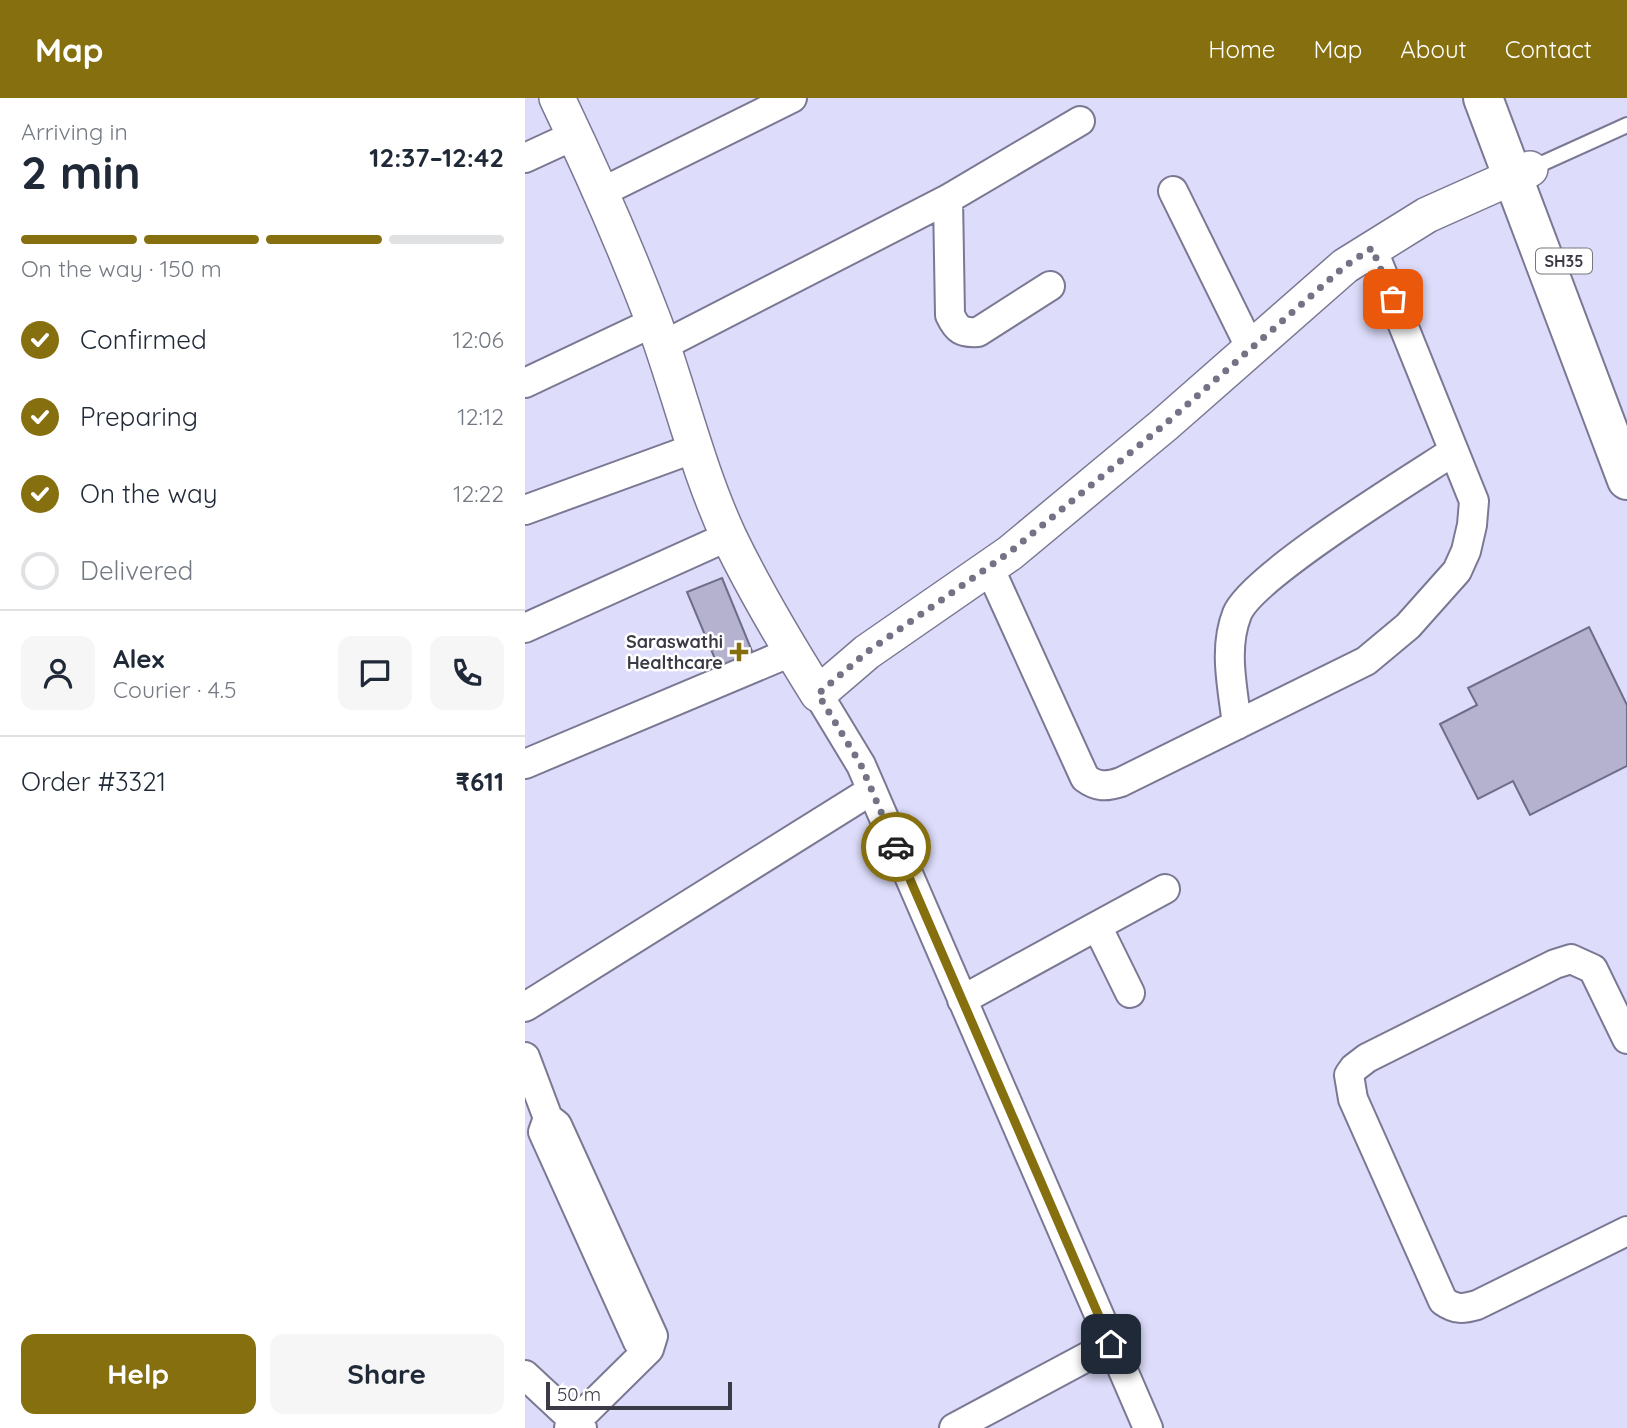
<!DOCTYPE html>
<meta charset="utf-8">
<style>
body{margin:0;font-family:Quicksand,sans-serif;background:#f6f6f7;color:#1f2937;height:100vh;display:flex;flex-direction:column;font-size:26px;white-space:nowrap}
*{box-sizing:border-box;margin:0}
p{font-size:23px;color:#747a83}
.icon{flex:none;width:38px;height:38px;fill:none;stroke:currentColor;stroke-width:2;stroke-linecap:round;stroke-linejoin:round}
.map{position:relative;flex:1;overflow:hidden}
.details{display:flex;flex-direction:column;background:#fff;width:525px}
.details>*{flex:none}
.scale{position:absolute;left:21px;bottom:18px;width:186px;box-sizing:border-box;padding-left:7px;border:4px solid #3b3b47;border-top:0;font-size:19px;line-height:24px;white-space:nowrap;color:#3b3b47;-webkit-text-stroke:5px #fff;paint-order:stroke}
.pin{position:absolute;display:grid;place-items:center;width:60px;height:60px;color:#fff;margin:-30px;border-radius:14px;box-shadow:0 4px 10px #0006}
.courier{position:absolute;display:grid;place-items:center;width:70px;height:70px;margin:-35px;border:5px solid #856f0e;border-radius:50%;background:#fff;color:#222;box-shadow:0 2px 9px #0007}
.head em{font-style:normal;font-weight:700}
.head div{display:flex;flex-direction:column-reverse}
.head{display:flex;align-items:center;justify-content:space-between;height:119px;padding:0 21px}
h1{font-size:46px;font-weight:700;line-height:52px}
.bar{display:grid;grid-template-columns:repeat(4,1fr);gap:10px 7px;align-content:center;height:84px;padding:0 21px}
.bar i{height:9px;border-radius:5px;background:#e0e1e3}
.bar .active{background:#856f0e}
.bar p{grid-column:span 4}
.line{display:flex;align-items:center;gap:18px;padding:0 21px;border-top:2px solid #e0e1e3}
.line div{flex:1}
.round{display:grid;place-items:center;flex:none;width:74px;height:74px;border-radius:14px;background:#f6f6f7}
ol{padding:0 21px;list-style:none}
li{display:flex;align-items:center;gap:21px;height:77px}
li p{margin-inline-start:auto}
li .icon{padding:7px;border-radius:50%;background:#856f0e;color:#fff;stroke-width:4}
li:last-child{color:#747a83}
li i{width:38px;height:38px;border:4px solid #e0e1e3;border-radius:50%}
.primary-button{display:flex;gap:14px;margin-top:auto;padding:14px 21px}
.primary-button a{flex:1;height:80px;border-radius:14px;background:#856f0e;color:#fff;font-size:28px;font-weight:700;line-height:80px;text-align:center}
.primary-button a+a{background:#f6f6f7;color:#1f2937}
header{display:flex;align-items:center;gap:42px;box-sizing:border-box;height:98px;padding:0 35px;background:#856f0e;color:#fff}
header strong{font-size:33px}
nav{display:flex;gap:38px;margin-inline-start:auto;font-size:24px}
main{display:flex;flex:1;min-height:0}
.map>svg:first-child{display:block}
</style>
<header>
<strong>Map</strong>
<nav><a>Home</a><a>Map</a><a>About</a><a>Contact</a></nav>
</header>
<main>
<section class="details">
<div class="head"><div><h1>2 min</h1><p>Arriving in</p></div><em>12:37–12:42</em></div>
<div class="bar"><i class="active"></i><i class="active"></i><i class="active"></i><i></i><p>On the way · 150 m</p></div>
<ol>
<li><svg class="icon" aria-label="check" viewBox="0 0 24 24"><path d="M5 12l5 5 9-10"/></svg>Confirmed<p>12:06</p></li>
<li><svg class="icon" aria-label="check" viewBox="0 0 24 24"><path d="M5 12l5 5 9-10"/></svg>Preparing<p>12:12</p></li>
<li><svg class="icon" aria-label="check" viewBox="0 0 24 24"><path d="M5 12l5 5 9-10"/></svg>On the way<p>12:22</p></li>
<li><i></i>Delivered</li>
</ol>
<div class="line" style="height:126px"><a class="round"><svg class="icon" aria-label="person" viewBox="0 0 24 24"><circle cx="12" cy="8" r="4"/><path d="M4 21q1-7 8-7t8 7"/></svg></a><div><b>Alex</b><p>Courier · 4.5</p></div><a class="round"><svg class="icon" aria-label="chat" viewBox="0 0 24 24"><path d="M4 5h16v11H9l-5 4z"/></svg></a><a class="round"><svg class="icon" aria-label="phone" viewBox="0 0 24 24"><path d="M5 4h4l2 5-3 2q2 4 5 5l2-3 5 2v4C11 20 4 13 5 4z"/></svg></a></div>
<div class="line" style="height:91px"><div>Order #3321</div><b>₹611</b></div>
<div class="primary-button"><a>Help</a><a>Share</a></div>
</section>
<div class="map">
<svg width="1102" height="1330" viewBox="0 0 1102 1330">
<rect width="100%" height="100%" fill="#dddcfa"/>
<path fill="#b4b2cf" stroke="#6f6d87" stroke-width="2" d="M197 480 229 558 195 573 162 494Z
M1064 529 1102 607V668L1005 717 988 683 953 701 915 626 952 607 943 590Z"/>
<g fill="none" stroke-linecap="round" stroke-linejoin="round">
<g stroke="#7a7893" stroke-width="18">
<path id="service" d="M1005 71 1102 27"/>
</g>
<g stroke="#7a7893" stroke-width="32">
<path id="minor" d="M0 60 50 37
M648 93 726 251
M77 94 267 0
M423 101 425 217C432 232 437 235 453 234L525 188
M137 248 423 101 555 23
M0 285 129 224
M0 412 170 350
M464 469 560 680C572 689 581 689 596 684L841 563 883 528 932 473 941 453 947 427 949 403 847 150
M0 530 204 438
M293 596 336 667 623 1330
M712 627C708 591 698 551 712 516 726 479 888 380 929 353
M0 666 266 554
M572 828 640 791
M437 902 572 828 605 895
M0 909 347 692
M1102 941 1068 871 1046 861 1030 866 842 960 829 970 824 977 828 1001 918 1203C931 1212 938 1211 952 1207L1102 1133
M0 959 23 1020
M0 1277 57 1330
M44 1330 124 1251 128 1238 32 1027 23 1020 18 1034 113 1244 124 1251
M429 1330 586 1246"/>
</g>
<g stroke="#7a7893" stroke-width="38">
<path id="tertiary" d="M32 0C67 73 100 148 129 224 155 295 172 370 204 439 230 493 261 545 293 596L342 554 485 455 639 327 820 168 902 117 1005 71"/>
</g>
<g stroke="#7a7893" stroke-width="42">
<path id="primary" d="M958 0 1102 382"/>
</g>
<use href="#service" stroke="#fff" stroke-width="14"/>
<use href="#minor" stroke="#fff" stroke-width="28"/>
<use href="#tertiary" stroke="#fff" stroke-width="35"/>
<use href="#primary" stroke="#fff" stroke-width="38"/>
</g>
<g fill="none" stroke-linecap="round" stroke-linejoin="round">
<path stroke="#747386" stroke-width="7" stroke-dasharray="0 12.6" d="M371 749 336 667 293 596 342 554 485 454 639 327 820 168 847 150 868 201"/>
<path stroke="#856f0e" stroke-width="9" d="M371 749 586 1246"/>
</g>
<path fill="#856f0e" stroke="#fff" stroke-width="2.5" d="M210.5 543.5h7v7h7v7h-7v7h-7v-7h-7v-7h7z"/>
<g text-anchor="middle" stroke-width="5" stroke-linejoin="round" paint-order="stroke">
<rect fill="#fff" stroke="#76767e" stroke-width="2" x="1011" y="150.5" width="56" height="25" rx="5"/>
<g font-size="16" font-weight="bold" fill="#3b3b47">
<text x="1039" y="169">SH35</text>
</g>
<g font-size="18" font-weight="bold" fill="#3b3b47" stroke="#fff" text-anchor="end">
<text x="198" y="550">Saraswathi<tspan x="198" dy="21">Healthcare</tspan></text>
</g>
</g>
</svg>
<div class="scale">50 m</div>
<div class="pin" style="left:868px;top:201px;background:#ea580c"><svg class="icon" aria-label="bag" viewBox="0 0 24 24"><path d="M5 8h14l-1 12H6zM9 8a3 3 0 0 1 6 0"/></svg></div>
<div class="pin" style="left:586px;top:1246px;background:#1f2937"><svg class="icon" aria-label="home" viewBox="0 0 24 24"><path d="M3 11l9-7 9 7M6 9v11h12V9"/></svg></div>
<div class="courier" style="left:371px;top:749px"><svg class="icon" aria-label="car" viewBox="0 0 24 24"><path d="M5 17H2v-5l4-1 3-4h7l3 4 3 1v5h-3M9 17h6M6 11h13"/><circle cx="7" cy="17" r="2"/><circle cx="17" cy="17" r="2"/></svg></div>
</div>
</main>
